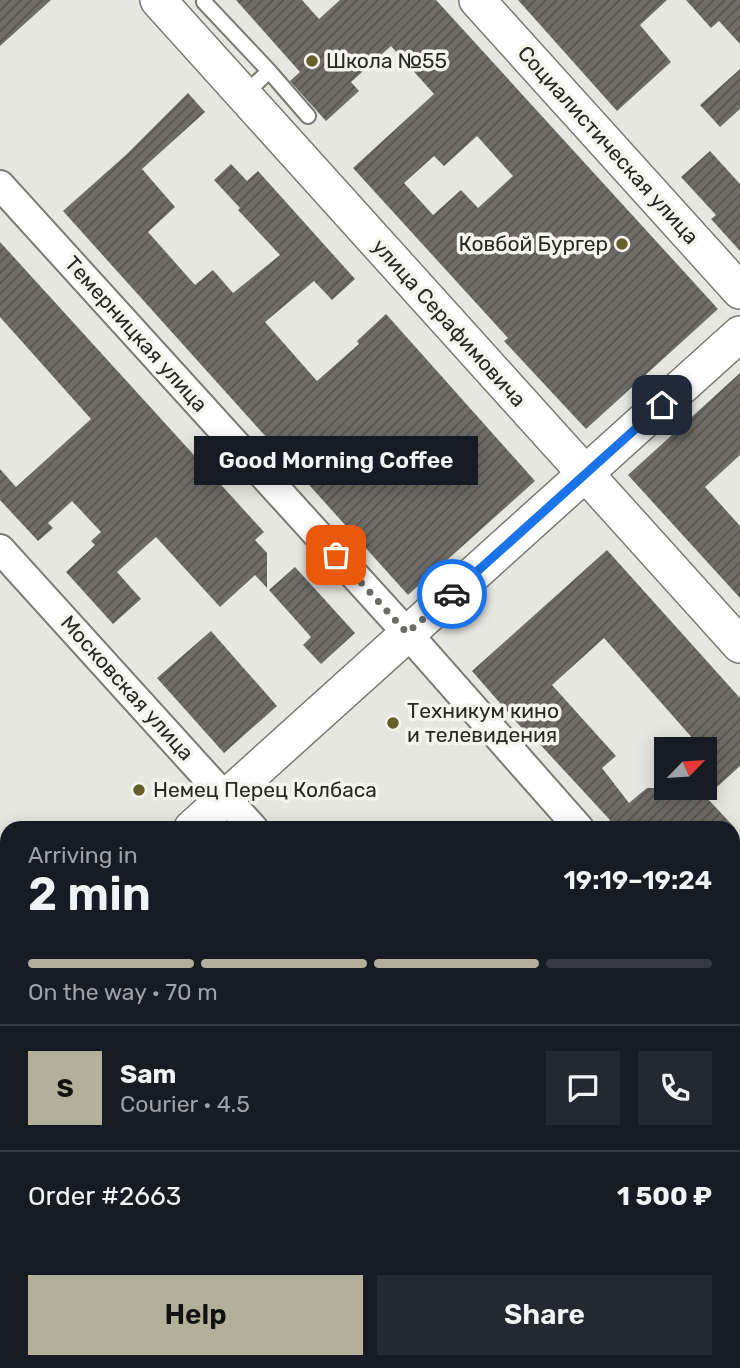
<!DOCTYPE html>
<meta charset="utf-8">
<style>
body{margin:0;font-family:Rubik,sans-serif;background:#242831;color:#f1f3f6;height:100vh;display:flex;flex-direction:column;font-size:26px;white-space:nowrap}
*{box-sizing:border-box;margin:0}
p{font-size:23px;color:#9ea1a6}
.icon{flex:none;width:38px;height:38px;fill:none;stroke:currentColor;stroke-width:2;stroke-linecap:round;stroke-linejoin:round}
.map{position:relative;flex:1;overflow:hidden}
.details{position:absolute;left:0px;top:821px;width:740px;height:548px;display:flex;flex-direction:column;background:#171b24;border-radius:21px 21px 0 0;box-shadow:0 4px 18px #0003}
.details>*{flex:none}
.needle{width:46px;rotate:65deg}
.fabs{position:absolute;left:654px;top:737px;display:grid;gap:14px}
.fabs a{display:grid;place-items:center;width:63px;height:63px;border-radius:0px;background:#171b24;box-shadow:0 4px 18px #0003;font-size:35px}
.pin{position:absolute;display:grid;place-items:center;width:60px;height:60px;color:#fff;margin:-30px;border-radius:14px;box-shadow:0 4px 10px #0006}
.courier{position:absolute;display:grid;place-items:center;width:70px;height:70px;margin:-35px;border:5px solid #1a73e8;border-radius:50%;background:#fff;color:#222;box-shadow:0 2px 9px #0007}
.bubble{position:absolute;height:49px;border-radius:0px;background:#171b24;box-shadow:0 4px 18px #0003;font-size:23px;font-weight:600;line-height:49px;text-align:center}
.head em{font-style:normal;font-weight:600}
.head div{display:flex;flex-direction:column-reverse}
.head{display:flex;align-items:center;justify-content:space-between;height:119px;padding:0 28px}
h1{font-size:46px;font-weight:600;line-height:52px}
.bar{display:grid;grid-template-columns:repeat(4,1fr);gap:10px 7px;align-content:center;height:84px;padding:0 28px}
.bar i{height:9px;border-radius:5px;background:#363941}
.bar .on{background:#b2b09b}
.bar p{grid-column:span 4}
.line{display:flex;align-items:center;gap:18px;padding:0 28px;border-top:2px solid #363941}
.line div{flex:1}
.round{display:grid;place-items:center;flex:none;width:74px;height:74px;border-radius:0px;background:#242831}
.primary-button{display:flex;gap:14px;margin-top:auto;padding:14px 28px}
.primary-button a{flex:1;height:80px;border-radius:0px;background:#b2b09b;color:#111;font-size:28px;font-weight:600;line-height:80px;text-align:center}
.primary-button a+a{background:#242831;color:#f1f3f6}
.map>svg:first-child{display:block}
</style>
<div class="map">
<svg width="740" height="1368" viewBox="0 0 740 1368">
<defs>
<pattern id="building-hatch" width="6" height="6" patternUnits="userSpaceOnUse" patternTransform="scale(1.75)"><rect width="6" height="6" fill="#6e6d68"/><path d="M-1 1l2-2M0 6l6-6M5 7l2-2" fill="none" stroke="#565551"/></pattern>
</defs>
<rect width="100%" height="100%" fill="#e7e7e1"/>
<path fill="url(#building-hatch)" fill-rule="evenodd" d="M0 0H51L0 46Z
M236 0H302L319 19 340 0H436L718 309 586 429 504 341 508 338 353 168 434 94 391 46 351 82 359 91 326 121 290 81 300 72ZM477 136 513 176 478 208 461 190 433 215 404 183 434 156 444 166Z
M518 0H667L640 25 671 62 617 111Z
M686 0H740V44L719 21 711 28Z
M740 69V109L720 127 700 105Z
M188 93 205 112 142 169 175 207 148 232 195 285 213 270 233 293 280 255 238 210 240 208 214 180 231 164 247 181 258 171 355 279 332 300 314 281 265 322 317 381 359 344 357 341 386 314 535 481 408 595 63 211 127 154Z
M710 151 740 184V251L711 219 716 215 681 177Z
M0 242 264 532 255 540 267 553V588L255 575 220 607 156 537 117 572 141 599 113 624 66 572 95 545 91 541 101 532 72 501 48 523 53 528 38 541 0 500V469L16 487 91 419 0 317Z
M740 373V455L705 487 740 526V598L628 475Z
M607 550 740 698V766L706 797 735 828H602L610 820 536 740 534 742 472 671ZM604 638 702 749H705V797L696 788H647L629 803 602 768 616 756 552 685Z
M295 567 355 633 321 664 303 645 311 637 269 590Z
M211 631 277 706 224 753 157 678Z"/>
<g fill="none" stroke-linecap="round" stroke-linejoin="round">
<g stroke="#7a7a75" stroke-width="18">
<path id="service" d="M204 2 269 71 245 94
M269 71 308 116
M536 1362 542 1368
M714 1368 716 1362"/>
</g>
<g stroke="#7a7a75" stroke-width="32">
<path id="minor" d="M0 185 407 633 579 828
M0 549 253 828
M733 1002 740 1010
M733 1359 740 1366"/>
</g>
<g stroke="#7a7a75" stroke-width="38">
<path id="tertiary" d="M158 0 740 645
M477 0 740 291
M192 828 740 334
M0 887 7 894
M0 1001 7 995
M0 1265 7 1273
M86 1362 91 1368
M438 1362 444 1368"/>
</g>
<use href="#service" stroke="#fff" stroke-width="14"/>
<use href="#minor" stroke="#fff" stroke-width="28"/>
<use href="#tertiary" stroke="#fff" stroke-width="35"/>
<path stroke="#565652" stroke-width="2" d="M0 878 7 886
M0 896 7 904
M429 1362 435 1368
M446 1362 452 1368"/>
</g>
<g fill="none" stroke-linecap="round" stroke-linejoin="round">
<path stroke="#6b6b67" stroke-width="7" stroke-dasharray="0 12.6" d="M336 555 407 633 452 594"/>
<path stroke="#1a73e8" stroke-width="9" d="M452 594 662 405"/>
</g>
<g fill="#655f2c" stroke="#f5f4ee" stroke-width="2.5">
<circle cx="312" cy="61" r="7"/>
<circle cx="622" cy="244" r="7"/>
<circle cx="393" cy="723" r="7"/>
<circle cx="139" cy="790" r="7"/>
</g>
<g text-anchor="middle" stroke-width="7" stroke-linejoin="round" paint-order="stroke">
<g font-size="21" fill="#282825" stroke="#f5f4ee" text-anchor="start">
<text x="326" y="68">Школа №55</text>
<text x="608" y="251" text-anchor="end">Ковбой Бургер</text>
<text x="407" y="718">Техникум кино<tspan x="407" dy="24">и телевидения</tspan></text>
<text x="153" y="797">Немец Перец Колбаса</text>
</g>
<g font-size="21" fill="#282825" stroke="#f5f4ee">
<text transform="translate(608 145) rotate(48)" y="7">Социалистическая улица</text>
<text transform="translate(449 323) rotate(48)" y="7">улица Серафимовича</text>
<text transform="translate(136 334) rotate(48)" y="7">Темерницкая улица</text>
<text transform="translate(127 688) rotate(48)" y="7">Московская улица</text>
</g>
</g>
</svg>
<div class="fabs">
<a><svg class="needle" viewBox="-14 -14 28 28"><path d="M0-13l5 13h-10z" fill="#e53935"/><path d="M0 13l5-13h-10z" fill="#9ea1a6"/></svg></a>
</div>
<div class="pin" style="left:336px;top:555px;background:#ea580c"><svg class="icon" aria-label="bag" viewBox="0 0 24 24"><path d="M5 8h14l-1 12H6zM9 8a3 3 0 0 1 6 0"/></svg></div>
<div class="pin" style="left:662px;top:405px;background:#1f2937"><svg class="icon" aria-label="home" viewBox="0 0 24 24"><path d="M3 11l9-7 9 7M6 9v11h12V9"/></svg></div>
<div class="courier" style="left:452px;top:594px"><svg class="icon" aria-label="car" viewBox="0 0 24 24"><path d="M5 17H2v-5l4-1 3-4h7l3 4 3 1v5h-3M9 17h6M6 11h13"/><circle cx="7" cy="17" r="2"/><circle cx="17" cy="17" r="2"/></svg></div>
<div class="bubble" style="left:194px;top:436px;width:284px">Good Morning Coffee</div>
<section class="details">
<div class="head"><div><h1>2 min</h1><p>Arriving in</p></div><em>19:19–19:24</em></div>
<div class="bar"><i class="on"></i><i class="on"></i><i class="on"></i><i></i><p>On the way · 70 m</p></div>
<div class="line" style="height:126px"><b class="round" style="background:#b2b09b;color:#111">S</b><div><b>Sam</b><p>Courier · 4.5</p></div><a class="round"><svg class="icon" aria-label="chat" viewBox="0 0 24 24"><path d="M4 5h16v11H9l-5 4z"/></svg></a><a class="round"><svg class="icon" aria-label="phone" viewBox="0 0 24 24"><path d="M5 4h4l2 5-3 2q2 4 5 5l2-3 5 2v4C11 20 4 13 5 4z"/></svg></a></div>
<div class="line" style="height:91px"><div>Order #2663</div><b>1 500 ₽</b></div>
<div class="primary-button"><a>Help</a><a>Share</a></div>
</section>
</div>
